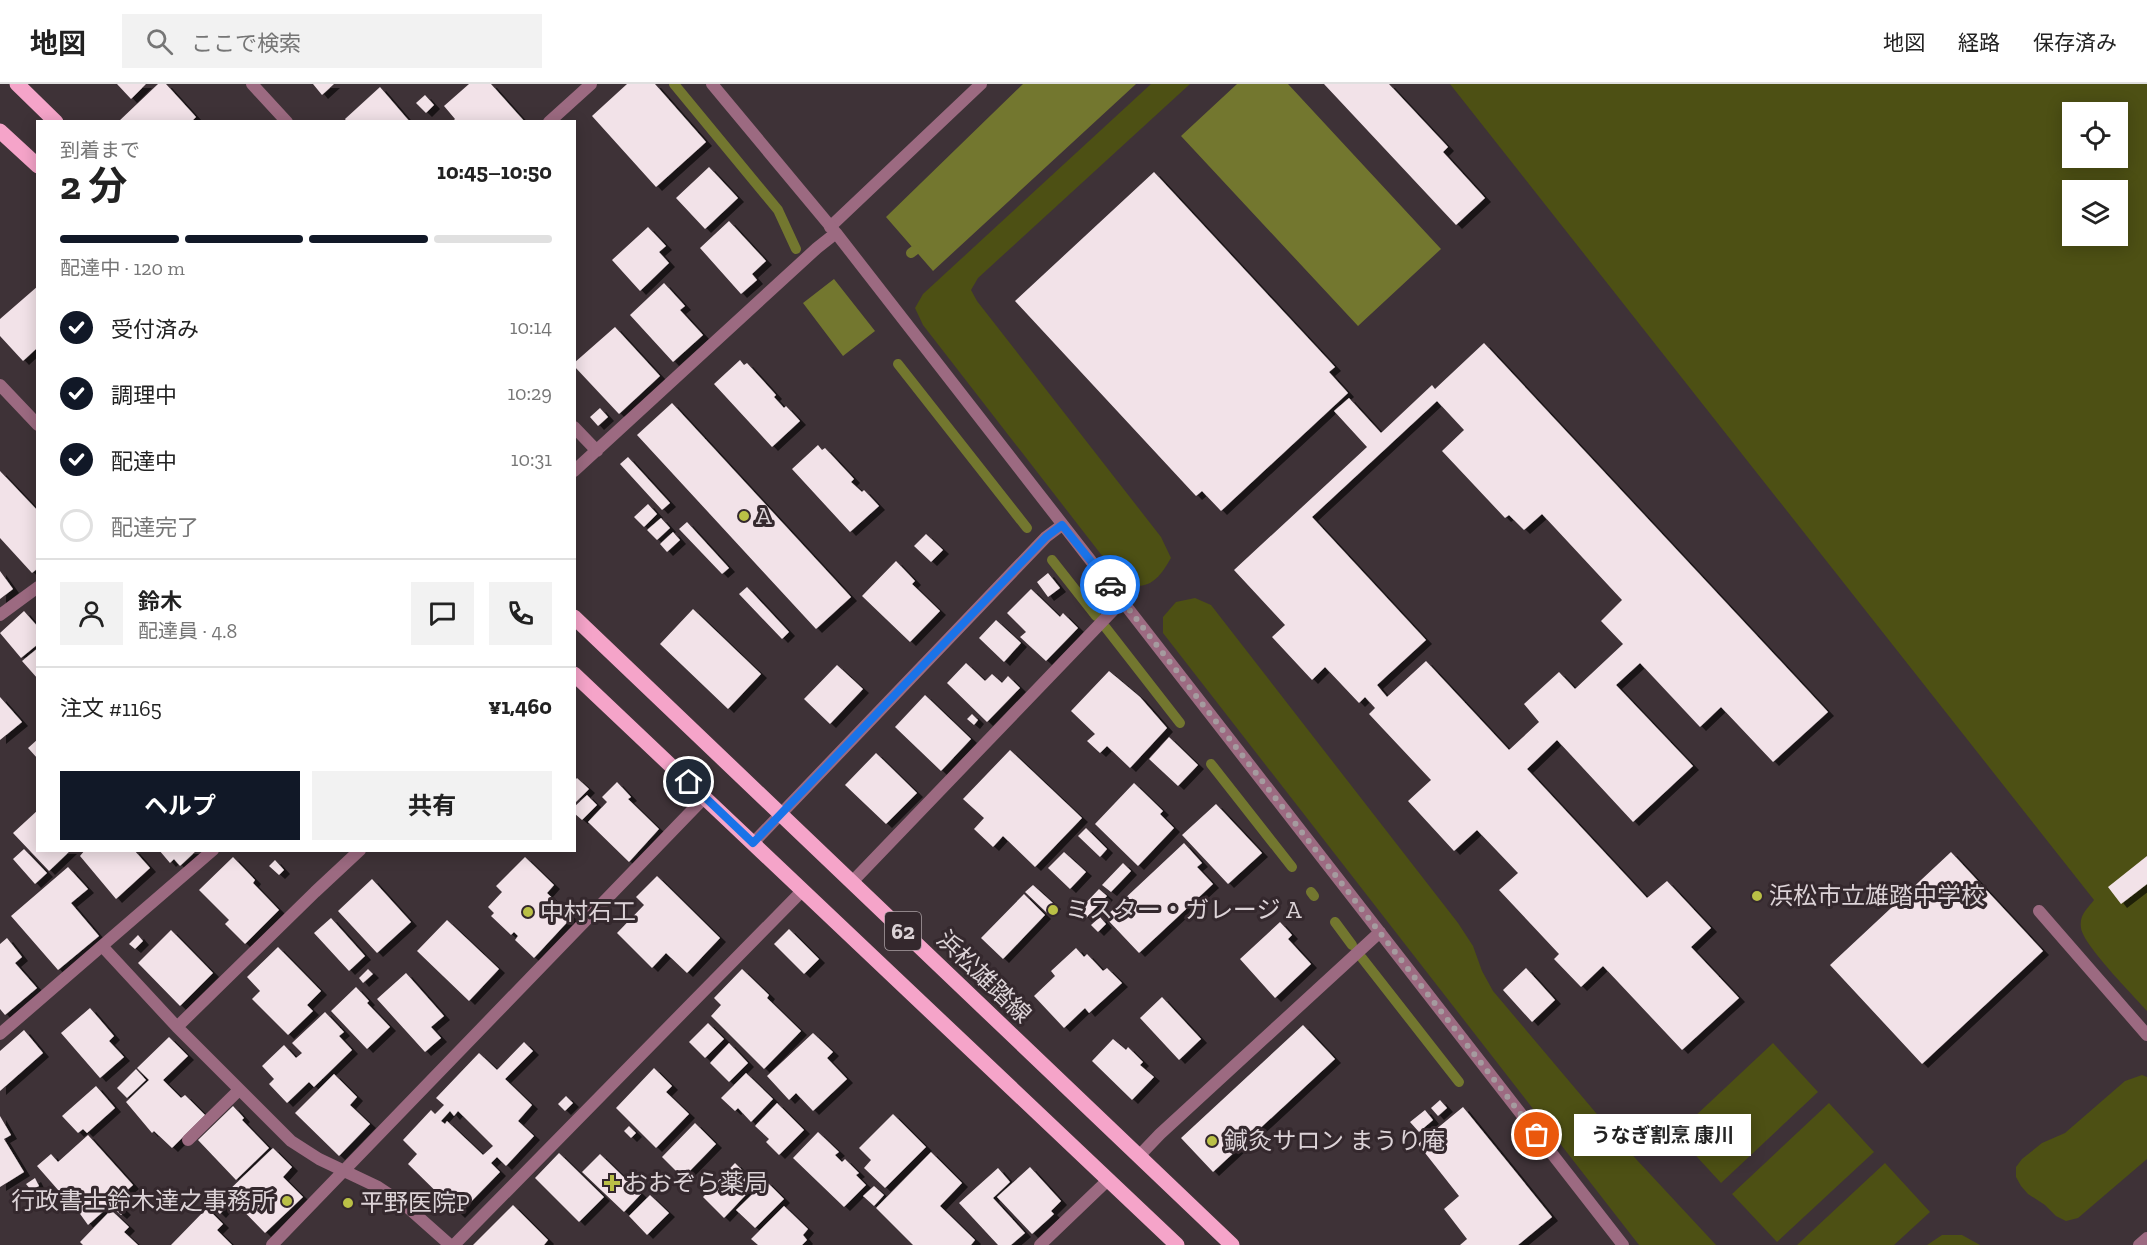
<!DOCTYPE html>
<html lang="ja">
<meta charset="utf-8">
<style>
body{margin:0;font-family:"Zilla Slab","Noto Sans JP",serif;background:#f2f2f2;color:#222;height:100vh;display:flex;flex-direction:column;font-size:22px;white-space:nowrap}
*{box-sizing:border-box;margin:0}
p{font-size:20px;color:#767676}
.icon{flex:none;width:33px;height:33px;fill:none;stroke:currentColor;stroke-width:2;stroke-linecap:round;stroke-linejoin:round}
.map{position:relative;flex:1;overflow:hidden}
.details{position:absolute;left:36px;top:36px;width:540px;height:732px;display:flex;flex-direction:column;background:#fff;border-radius:0px;box-shadow:0 3px 15px #0003}
.details>*{flex:none}
.buttons{position:absolute;left:2062px;top:18px;display:grid;gap:12px}
.buttons a{display:grid;place-items:center;width:66px;height:66px;border-radius:0px;background:#fff;box-shadow:0 3px 15px #0003;font-size:30px}
.pin{position:absolute;display:grid;place-items:center;width:51px;height:51px;color:#fff;margin:-26px;border:3px solid #fff;border-radius:50%;box-shadow:0 2px 6px #0007}
.courier{position:absolute;display:grid;place-items:center;width:60px;height:60px;margin:-30px;border:4px solid #1a73e8;border-radius:50%;background:#fff;color:#222;box-shadow:0 2px 8px #0007}
.bubble{position:absolute;height:42px;border-radius:0px;background:#fff;box-shadow:0 3px 15px #0003;font-size:20px;font-weight:700;line-height:42px;text-align:center}
.headline em{font-style:normal;font-weight:700}
.headline div{display:flex;flex-direction:column-reverse}
.headline{display:flex;align-items:center;justify-content:space-between;height:102px;padding:0 24px}
h1{font-size:39px;font-weight:700;line-height:45px}
.bar{display:grid;grid-template-columns:repeat(4,1fr);gap:9px 6px;align-content:center;height:72px;padding:0 24px}
.bar i{height:8px;border-radius:4px;background:#e0e0e0}
.bar .active{background:#111827}
.bar p{grid-column:span 4}
.line{display:flex;align-items:center;gap:15px;padding:0 24px;border-top:2px solid #e0e0e0}
.line div{flex:1}
.round{display:grid;place-items:center;flex:none;width:63px;height:63px;border-radius:0px;background:#f2f2f2}
ol{padding:0 24px;list-style:none}
li{display:flex;align-items:center;gap:18px;height:66px}
li p{margin-inline-start:auto}
li .icon{padding:6px;border-radius:50%;background:#111827;color:#fff;stroke-width:4}
li:last-child{color:#767676}
li i{width:33px;height:33px;border:3px solid #e0e0e0;border-radius:50%}
.cta{display:flex;gap:12px;margin-top:auto;padding:12px 24px}
.cta a{flex:1;height:69px;border-radius:0px;background:#111827;color:#fff;font-size:24px;font-weight:700;line-height:69px;text-align:center}
.cta a+a{background:#f2f2f2;color:#222}
header{display:flex;align-items:center;gap:36px;box-sizing:border-box;height:84px;padding:0 30px;background:#fff;border-bottom:2px solid #e0e0e0}
header strong{font-size:28px}
nav{display:flex;gap:33px;margin-inline-start:auto;font-size:21px}
.search{width:420px;height:54px;background:#f2f2f2;display:flex;align-items:center;gap:15px;box-sizing:border-box;padding:0 21px;border-radius:0px;color:#767676;font-size:22px}
.map>svg:first-child{display:block}
</style>
<header>
<strong>地図</strong>
<div class="search"><svg class="icon" aria-label="search" viewBox="0 0 24 24"><circle cx="10" cy="10" r="6"/><path d="M15 15l6 6"/></svg>ここで検索</div>
<nav><a>地図</a><a>経路</a><a>保存済み</a></nav>
</header>
<div class="map">
<svg width="2147" height="1161" viewBox="0 0 2147 1161">
<defs>
<filter id="shadow"><feDropShadow dx="6" dy="4" stdDeviation="0" flood-color="#0009"/></filter>
</defs>
<rect width="100%" height="100%" fill="#3e3237"/>
<path fill="#4d5014" fill-rule="evenodd" d="M1151 0H1190L978 194 971 206 977 217 1161 453 1171 474C1159 495 1149 507 1124 500L923 241 915 224 923 210Z
M1450 0H2147V927C2134 912 2083 861 2081 844 2079 831 2087 825 2094 816ZM2073 28H2118V74H2073ZM2073 106H2118V152H2073Z
M1195 514 1211 521 1458 839 1473 862 1482 887 1493 907 1623 1061 1716 1161H1639L1163 549V533L1176 518Z
M1773 959 1818 1008 1721 1099 1676 1050Z
M2142 991 2147 993V1075L2078 1134 2066 1137 2056 1132 2045 1121 2028 1110 2021 1102 2016 1093V1083L2022 1075 2042 1059 2065 1049 2125 997Z
M1829 1019 1874 1068 1777 1158 1732 1110Z
M1885 1079 1930 1128 1894 1161H1797Z
M1942 1151H1962L1980 1161H1927Z"/>
<path fill="#73772f" d="M1023 0H1136L933 187 886 133Z
M1237 0H1288L1441 165 1358 242 1181 52Z
M834 195 875 247 843 272 803 219Z"/>
<g fill="none" stroke-linecap="round" stroke-linejoin="round">
<path stroke="#73772f" stroke-width="10" d="M674 0 778 126 796 165
M911 169 915 166
M898 280 1027 444
M1052 476 1096 532
M1106 544 1180 639
M1211 680 1292 783
M1311 808 1314 812
M1335 838 1352 861
M1362 874 1459 998"/>
</g>
<path fill="#f2e2e8" fill-rule="evenodd" filter="url(#shadow)" d="M117 0H146L131 15Z
M158 0H166L196 33 191 38H118Z
M313 0H334L322 11Z
M469 0H491L525 38H452L455 35 444 22Z
M627 0H655L706 58 656 103 592 32Z
M1324 0H1389L1448 63 1443 68 1485 114 1456 141Z
M380 3 410 38H347L345 35Z
M425 11 434 21 426 29 416 19Z
M709 83 738 114 705 145 676 114Z
M1154 88 1335 283 1329 288 1348 309 1221 427 1202 407 1196 412 1015 217Z
M729 137 766 177 752 190 757 196 741 210 700 164Z
M648 143 666 162 659 168 669 179 640 207 612 176Z
M664 199 685 222 680 226 703 251 673 278 630 231Z
M38 202V267L36 265 23 277 0 252V235Z
M615 243 660 292 619 330 574 282V279Z
M1484 259 1828 628 1773 678 1721 623 1700 643 1640 579 1616 601 1693 682 1633 738 1557 656 1527 685 1647 814 1667 797 1711 844 1691 863 1739 914 1682 966 1603 882 1581 903 1554 875 1559 870 1499 806 1518 789 1477 746 1454 767 1408 717 1431 696 1369 630 1375 624 1365 613 1359 619 1325 583 1312 596 1272 553 1285 541 1234 486 1367 363 1334 327 1349 314 1381 349 1432 301 1435 305ZM1437 317 1464 346 1442 367 1505 434 1509 431 1524 446 1542 430 1622 516 1601 537 1623 560 1575 605 1559 588 1524 620 1539 638 1509 666 1426 577 1387 613 1377 601 1426 556 1312 433Z
M740 276 744 281 747 279 776 311 774 313 784 324 786 322 800 337 772 363 714 300Z
M672 319 851 513 816 545 637 351Z
M600 324 608 333 598 342 590 333Z
M818 361 822 366 825 364 854 395 851 398 862 408 864 406 879 422 850 448 792 385Z
M628 373 670 419 662 426 620 380Z
M0 387 38 427V484L32 489 0 454Z
M648 420 657 430 644 443 634 433Z
M661 434 670 444 657 456 647 446Z
M687 438 729 484 722 490 679 445Z
M673 448 680 456 667 468 660 460Z
M926 450 943 466 931 478 914 462Z
M896 477 915 497 912 500 940 527 910 558 862 512Z
M0 487 13 505 0 515Z
M1048 489 1060 504 1048 513 1037 498Z
M747 503 789 548 782 555 739 510Z
M1031 505 1060 533 1063 529 1078 544 1046 577 1020 553 1026 548 1007 529Z
M693 525 761 590 728 625 660 560Z
M24 527 38 543V560L21 574 0 549Z
M996 536 1021 559 1004 578 979 554Z
M38 564V595L22 577Z
M966 579 985 597 992 590 1002 599 1008 592 1020 604 987 638 947 599Z
M837 581 863 605 830 640 804 615Z
M1109 587 1140 613 1167 644 1130 684 1107 662 1100 669 1087 657 1095 650 1071 627Z
M925 611 971 655 941 687 895 643Z
M0 613 22 638 0 656Z
M972 630 978 636 974 641 967 635Z
M1169 653 1198 681 1178 702 1149 675Z
M38 655V675L28 664Z
M1010 666 1082 734 1035 783 1003 752 993 763 974 745 984 734 963 715Z
M876 669 917 709 886 740 845 701Z
M577 694 589 705 576 718 574 716V697Z
M617 698 631 713 628 715 659 745 629 778 588 738 607 718 602 713Z
M1134 699 1163 727 1160 730 1174 744 1138 782 1095 740Z
M587 711 597 721 582 736 574 729V723Z
M1216 720 1262 769 1228 800 1182 751Z
M38 726V766H71L49 787 13 749Z
M1086 744 1107 765 1100 773 1078 752Z
M1184 759 1202 779 1197 783 1213 800 1139 869 1105 833Z
M24 765 47 789 35 800 13 775Z
M85 766H134L150 784 116 815 80 772Z
M159 766H197L180 782 174 775 170 779Z
M1064 768 1086 788 1070 805 1048 784Z
M1951 768 2043 867 1922 980 1830 881Z
M2147 772V800L2121 820 2108 803Z
M233 773 255 796 253 799 279 826 245 860 225 840 229 836 199 806Z
M525 773 554 801 547 809 572 833 534 874 515 856 518 852 514 848 511 851 491 832 494 829 488 823 502 808 496 802Z
M275 776 284 786 279 791 269 782Z
M1123 779 1131 787 1111 808 1102 801Z
M68 783 88 805 71 819 99 852 58 886 11 832Z
M657 792 720 854 687 889 666 869 652 884 617 849 644 821 636 813Z
M372 795 411 838 377 869 338 827Z
M1033 801 1055 821 1047 829 1025 808Z
M1099 805 1107 812 1086 834 1079 826Z
M1024 810 1045 831 1003 875 981 854Z
M1100 833 1106 840 1098 848 1091 841Z
M331 834 365 872 349 887 314 849Z
M447 836 499 885 469 917 417 867Z
M1280 838 1292 851 1288 855 1311 880 1275 914 1240 875Z
M789 845 819 875 804 890 774 860Z
M171 846 213 889 180 922 138 879Z
M138 851 143 857 135 865 129 860Z
M7 854 22 873 15 879 37 904 5 931 0 925V860Z
M278 863 321 907 307 921 313 927 288 951 252 915 260 907 247 893Z
M1076 864 1084 873 1087 870 1103 887 1107 884 1122 899 1089 929 1085 924 1064 944 1034 912 1055 892 1051 887Z
M1526 884 1555 916 1532 938 1503 906Z
M368 885 373 890 363 899 359 894Z
M742 885 769 911 767 914 801 947 764 985 711 932 721 921 714 914Z
M406 889 444 932 431 943 441 954 425 968 377 915Z
M356 903 369 917 367 919 390 943 367 965 331 927Z
M1162 913 1201 955 1179 976 1140 934Z
M90 924 114 952 109 957 124 973 100 994 61 949Z
M325 928 344 948 339 952 352 966 314 1003 309 998 287 1019 269 1000 274 995 262 982 284 961 296 974 302 969 292 959Z
M708 939 724 955 705 974 689 958Z
M1303 941 1335 975 1213 1088 1181 1054Z
M24 946 43 969 0 1007V967Z
M813 949 833 968 827 974 847 995 813 1027 796 1009 789 1016 767 992Z
M169 953 188 972 163 996 181 1014 185 1011 205 1031 172 1064 154 1047 152 1049 126 1018 149 996 137 984Z
M1113 955 1126 966 1128 963 1143 978 1140 981 1154 993 1132 1016 1092 977Z
M524 958 533 967 505 995 532 1021 518 1037 534 1052 506 1082 497 1073 491 1079 500 1088 459 1130 408 1080 417 1070 403 1056 431 1026 435 1030 444 1021 436 1014 479 969 497 986ZM450 1027 454 1032 458 1027 493 1062 483 1071 447 1037 445 1040 441 1037Z
M729 959 748 979 729 998 710 979Z
M654 984 672 1002 666 1008 689 1030 656 1064 616 1024Z
M136 985 146 996 127 1014 117 1004Z
M746 989 773 1015 751 1038 738 1024 735 1027 721 1014Z
M334 990 357 1013 350 1021 370 1040 339 1072 295 1029Z
M96 1002 115 1024 87 1049 83 1045 78 1049 62 1032Z
M566 1012 573 1019 565 1027 558 1020Z
M1440 1016 1447 1024 1438 1032 1431 1024Z
M777 1019 804 1046 779 1071 766 1058 769 1055 755 1042Z
M233 1022 244 1034 242 1036 269 1064 236 1096 198 1056Z
M1463 1023 1552 1133 1518 1161H1460L1467 1155 1444 1125 1459 1112 1418 1060Z
M1425 1026 1433 1036 1419 1048 1410 1038Z
M893 1030 926 1063 885 1104 864 1084 871 1076 859 1064Z
M0 1032 11 1051 4 1055 24 1088 0 1103Z
M695 1039 716 1060 683 1094 662 1073Z
M629 1042 636 1049 631 1054 624 1047Z
M818 1048 839 1068 835 1071 842 1078 845 1075 859 1089 856 1091 866 1101 844 1123 793 1074Z
M88 1051 133 1101 88 1141 68 1113 66 1115 37 1082 51 1070 58 1078Z
M273 1064 292 1083 283 1093 303 1113 265 1149 226 1109Z
M931 1068 962 1099 940 1122 975 1156 971 1161H913L876 1124Z
M559 1069 604 1113 579 1138 535 1094Z
M600 1070 641 1110 624 1128 582 1088Z
M735 1079 756 1100 724 1134 703 1113Z
M1030 1083 1061 1117 1051 1127 1054 1130 1032 1150 997 1113Z
M998 1084 1010 1098 993 1114 1025 1149 1011 1161H998L959 1119Z
M35 1094 39 1102 31 1106 26 1100Z
M766 1097 784 1115 755 1144 736 1126Z
M874 1102 884 1111 874 1122 863 1112Z
M215 1111 227 1122 220 1130 208 1118Z
M650 1111 669 1129 647 1151 629 1132Z
M118 1120 125 1127 121 1131 113 1124Z
M513 1121 548 1156 544 1161H473Z
M784 1122 808 1145 803 1151 807 1156 802 1161H758L751 1155Z
M207 1124 223 1140 217 1146 232 1161H171Z
M111 1126 129 1143 124 1148 138 1161H83L80 1158Z"/>
<g fill="none" stroke-linecap="round" stroke-linejoin="round">
<path stroke="#9c6a81" stroke-width="12" d="M0 301 38 341
M2039 827 2147 951"/>
<path stroke="#9c6a81" stroke-width="12" d="M830 143 981 0"/>
<path stroke="#9c6a81" stroke-width="12" d="M252 0 287 38
M712 0 836 149 1623 1161
M549 38 591 0
M574 343 597 367
M574 387 817 164 836 149
M0 531 38 503
M753 759 1046 453 1062 441
M852 798 1122 517
M102 862 177 943 291 1057 319 1075 378 1103 405 1121 450 1161
M177 943 315 808 360 766
M0 950 213 766
M188 1056 239 1006
M1139 1072 1160 1050 1380 848
M272 1161 705 713
M454 1161 803 806
M1040 1161 1108 1096"/>
<path stroke="#9c6a81" stroke-width="12" d="M2139 1161 2147 1154"/>
<path stroke="#f5a4c9" stroke-width="15" d="M17 0 56 38
M0 47 38 82
M574 533 1232 1161
M574 590 1177 1161"/>
</g>
<g fill="none" stroke-linecap="round" stroke-linejoin="round">
<path stroke="#a59b9f" stroke-width="6" stroke-dasharray="0 10.8" d="M1110 501 1537 1051"/>
<path stroke="#1a73e8" stroke-width="8" d="M689 698 753 759 1046 453 1062 441 1110 501"/>
</g>
<g fill="#bac046" stroke="#34282d" stroke-width="2">
<circle cx="744" cy="432" r="6"/>
<circle cx="1757" cy="812" r="6"/>
<circle cx="1053" cy="826" r="6"/>
<circle cx="528" cy="828" r="6"/>
<circle cx="1212" cy="1057" r="6"/>
<path d="M609 1090h6v6h6v6h-6v6h-6v-6h-6v-6h6z"/>
<circle cx="287" cy="1117" r="6"/>
<circle cx="348" cy="1119" r="6"/>
</g>
<g text-anchor="middle" stroke-width="6" stroke-linejoin="round" paint-order="stroke">
<rect fill="#34282d" stroke="#aaa0a4" stroke-width="1.5" x="885" y="828" width="36" height="38" rx="4.5"/>
<g font-size="22" font-weight="bold" fill="#dcd3d7">
<text x="903" y="855">62</text>
</g>
<g font-size="24" fill="#dcd3d7" stroke="#34282d" text-anchor="start">
<text x="756" y="440">A</text>
<text x="1769" y="820">浜松市立雄踏中学校</text>
<text x="1065" y="834">ミスター・ガレージ A</text>
<text x="540" y="836">中村石工</text>
<text x="1224" y="1065">鍼灸サロン まうり庵</text>
<text x="624" y="1107">おおぞら薬局</text>
<text x="275" y="1125" text-anchor="end">行政書士鈴木達之事務所</text>
<text x="360" y="1127">平野医院P</text>
</g>
<g font-size="24" fill="#dcd3d7" stroke="#34282d">
<text transform="translate(984 893) rotate(44)" y="8">浜松雄踏線</text>
</g>
</g>
</svg>
<div class="buttons">
<a><svg class="icon" aria-label="locate" viewBox="0 0 24 24"><circle cx="12" cy="12" r="6"/><path d="M12 2v4M12 18v4M2 12h4M18 12h4"/></svg></a>
<a><svg class="icon" aria-label="layers" viewBox="0 0 24 24"><path d="M12 4l9 5-9 5-9-5zM3 14l9 5 9-5"/></svg></a>
</div>
<div class="pin" style="left:1537px;top:1051px;background:#ea580c"><svg class="icon" aria-label="bag" viewBox="0 0 24 24"><path d="M5 8h14l-1 12H6zM9 8a3 3 0 0 1 6 0"/></svg></div>
<div class="pin" style="left:689px;top:698px;background:#1f2937"><svg class="icon" aria-label="home" viewBox="0 0 24 24"><path d="M3 11l9-7 9 7M6 9v11h12V9"/></svg></div>
<div class="courier" style="left:1110px;top:501px"><svg class="icon" aria-label="car" viewBox="0 0 24 24"><path d="M5 17H2v-5l4-1 3-4h7l3 4 3 1v5h-3M9 17h6M6 11h13"/><circle cx="7" cy="17" r="2"/><circle cx="17" cy="17" r="2"/></svg></div>
<div class="bubble" style="left:1574px;top:1030px;width:177px">うなぎ割烹 康川</div>
<section class="details">
<div class="headline"><div><h1>2 分</h1><p>到着まで</p></div><em>10:45–10:50</em></div>
<div class="bar"><i class="active"></i><i class="active"></i><i class="active"></i><i></i><p>配達中 · 120 m</p></div>
<ol>
<li><svg class="icon" aria-label="check" viewBox="0 0 24 24"><path d="M5 12l5 5 9-10"/></svg>受付済み<p>10:14</p></li>
<li><svg class="icon" aria-label="check" viewBox="0 0 24 24"><path d="M5 12l5 5 9-10"/></svg>調理中<p>10:29</p></li>
<li><svg class="icon" aria-label="check" viewBox="0 0 24 24"><path d="M5 12l5 5 9-10"/></svg>配達中<p>10:31</p></li>
<li><i></i>配達完了</li>
</ol>
<div class="line" style="height:108px"><a class="round"><svg class="icon" aria-label="person" viewBox="0 0 24 24"><circle cx="12" cy="8" r="4"/><path d="M4 21q1-7 8-7t8 7"/></svg></a><div><b>鈴木</b><p>配達員 · 4.8</p></div><a class="round"><svg class="icon" aria-label="chat" viewBox="0 0 24 24"><path d="M4 5h16v11H9l-5 4z"/></svg></a><a class="round"><svg class="icon" aria-label="phone" viewBox="0 0 24 24"><path d="M5 4h4l2 5-3 2q2 4 5 5l2-3 5 2v4C11 20 4 13 5 4z"/></svg></a></div>
<div class="line" style="height:78px"><div>注文 #1165</div><b>¥1,460</b></div>
<div class="cta"><a>ヘルプ</a><a>共有</a></div>
</section>
</div>
